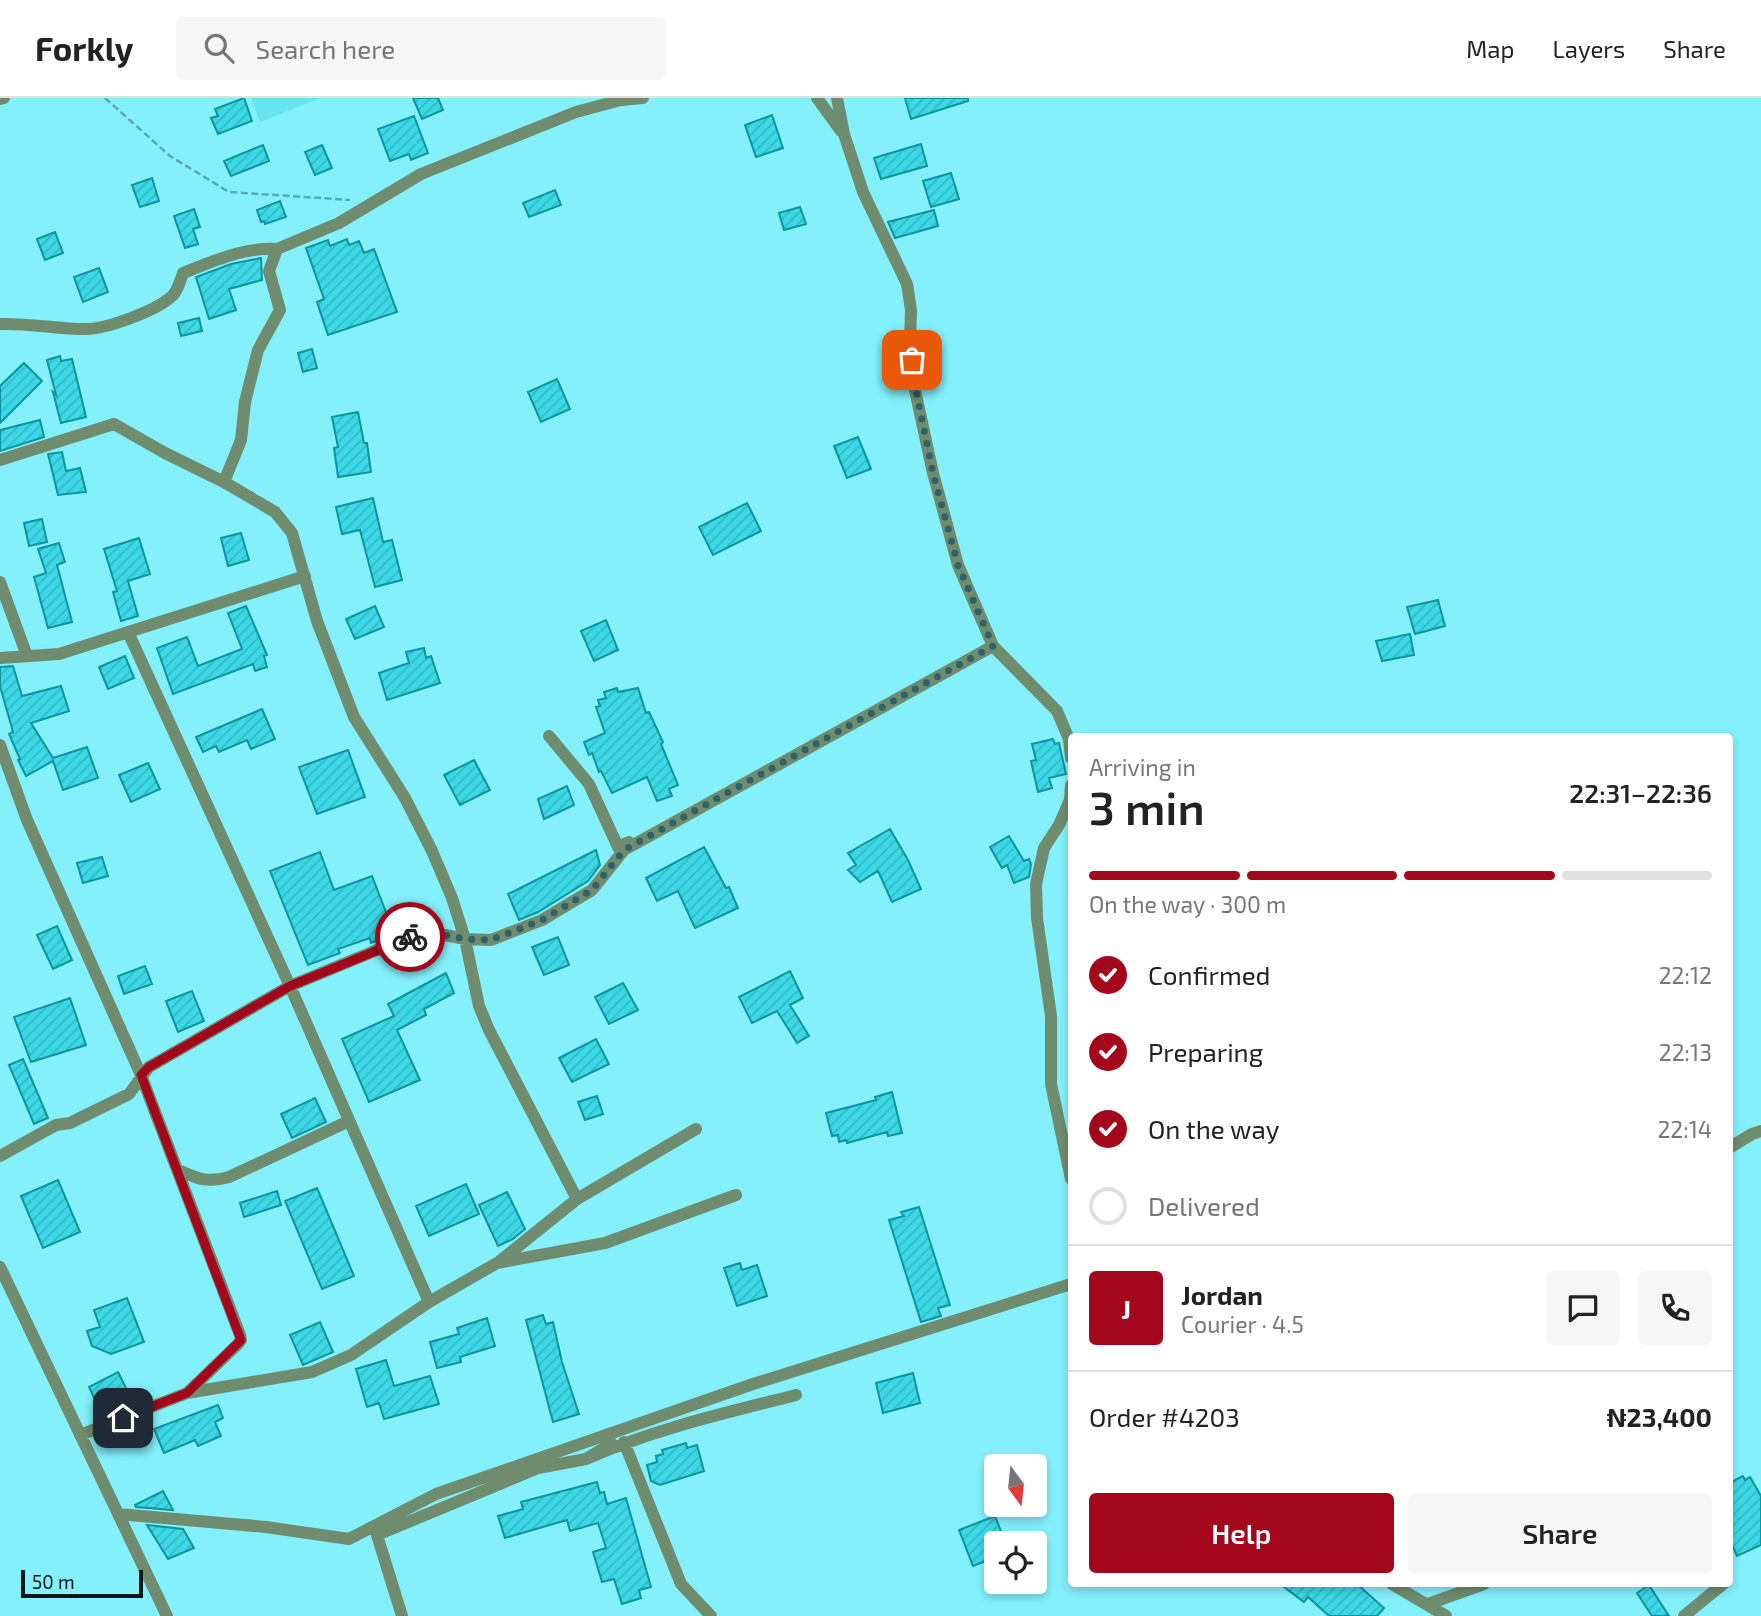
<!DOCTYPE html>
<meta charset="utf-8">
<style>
body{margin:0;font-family:"Exo 2",sans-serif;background:#f6f6f6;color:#222;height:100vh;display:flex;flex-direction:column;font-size:26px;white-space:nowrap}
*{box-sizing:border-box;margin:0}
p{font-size:23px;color:#767676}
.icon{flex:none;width:38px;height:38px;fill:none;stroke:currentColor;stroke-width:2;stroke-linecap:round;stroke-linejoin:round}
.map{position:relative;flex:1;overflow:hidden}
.side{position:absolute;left:1068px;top:635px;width:665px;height:854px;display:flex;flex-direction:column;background:#fff;border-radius:7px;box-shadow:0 4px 10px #0003}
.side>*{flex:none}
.needle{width:46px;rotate:165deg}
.tools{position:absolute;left:984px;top:1356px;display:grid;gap:14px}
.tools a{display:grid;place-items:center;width:63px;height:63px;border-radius:7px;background:#fff;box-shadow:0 4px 10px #0003;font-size:35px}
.scale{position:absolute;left:21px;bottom:18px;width:122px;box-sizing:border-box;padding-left:7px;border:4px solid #001619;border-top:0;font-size:19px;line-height:24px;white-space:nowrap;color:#001619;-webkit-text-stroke:5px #83f0fc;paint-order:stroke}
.pin{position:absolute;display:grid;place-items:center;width:60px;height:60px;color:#fff;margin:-30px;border-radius:14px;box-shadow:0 4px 10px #0006}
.courier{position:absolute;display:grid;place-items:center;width:70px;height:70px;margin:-35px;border:5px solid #a3071c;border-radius:50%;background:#fff;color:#222;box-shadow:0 2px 9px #0007}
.overview em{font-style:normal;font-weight:600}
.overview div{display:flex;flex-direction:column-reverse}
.overview{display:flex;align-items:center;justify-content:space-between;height:119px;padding:0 21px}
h1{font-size:46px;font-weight:600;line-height:52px}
.bar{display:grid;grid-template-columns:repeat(4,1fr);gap:10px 7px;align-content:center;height:84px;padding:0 21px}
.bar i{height:9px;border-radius:5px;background:#e0e0e0}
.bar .current{background:#a3071c}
.bar p{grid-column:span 4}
.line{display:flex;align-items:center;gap:18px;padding:0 21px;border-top:2px solid #e0e0e0}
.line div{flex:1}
.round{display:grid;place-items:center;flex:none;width:74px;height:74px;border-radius:7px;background:#f6f6f6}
ol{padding:0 21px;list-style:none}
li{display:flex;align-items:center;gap:21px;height:77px}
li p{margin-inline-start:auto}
li .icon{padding:7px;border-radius:50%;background:#a3071c;color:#fff;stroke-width:4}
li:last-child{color:#767676}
li i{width:38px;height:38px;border:4px solid #e0e0e0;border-radius:50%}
.primary-button{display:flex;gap:14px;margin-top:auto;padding:14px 21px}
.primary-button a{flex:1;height:80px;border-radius:7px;background:#a3071c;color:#fff;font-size:28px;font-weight:600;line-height:80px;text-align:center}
.primary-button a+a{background:#f6f6f6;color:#222}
header{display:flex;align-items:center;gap:42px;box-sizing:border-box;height:98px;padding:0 35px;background:#fff;border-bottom:2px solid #e0e0e0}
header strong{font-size:33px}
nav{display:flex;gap:38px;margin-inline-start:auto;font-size:24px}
.search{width:490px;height:63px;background:#f6f6f6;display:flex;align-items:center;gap:18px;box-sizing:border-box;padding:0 24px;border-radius:7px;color:#767676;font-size:26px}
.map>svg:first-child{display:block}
</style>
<header>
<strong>Forkly</strong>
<div class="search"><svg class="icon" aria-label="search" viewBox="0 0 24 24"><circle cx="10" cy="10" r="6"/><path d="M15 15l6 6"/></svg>Search here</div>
<nav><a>Map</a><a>Layers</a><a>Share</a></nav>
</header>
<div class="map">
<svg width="1761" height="1518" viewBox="0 0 1761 1518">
<defs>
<pattern id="building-hatch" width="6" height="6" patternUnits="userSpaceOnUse" patternTransform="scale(1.75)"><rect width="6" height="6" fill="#3cd8e6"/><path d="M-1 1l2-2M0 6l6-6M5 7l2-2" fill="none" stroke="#33b9c5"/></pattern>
</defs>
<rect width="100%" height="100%" fill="#83f0fc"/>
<path fill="#68e3f0" d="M251 0H321L260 24Z"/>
<path fill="url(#building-hatch)" stroke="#0c949f" stroke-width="2" d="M244 0 252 23 218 36 211 20 218 18 215 11Z
M413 0H438L443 12 422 21Z
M905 0H968V3L911 21Z
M772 17 783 50 756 59 745 27Z
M414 18 428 55 411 62 409 56 390 63 378 31Z
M921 46 927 68 881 81 874 60Z
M263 47 269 63 231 78 224 63Z
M322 47 332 70 315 77 305 54Z
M951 75 959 101 931 109 923 83Z
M152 80 159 103 140 109 132 87Z
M555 92 561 107 529 119 523 105Z
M280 103 286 119 265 126 264 123 261 124 257 112Z
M800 109 806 126 784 132 779 115Z
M194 111 200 129 193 131 198 146 185 150 174 118Z
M934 112 938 128 895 140 888 124Z
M55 134 63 155 45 162 37 141Z
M347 141 349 147 359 143 364 155 374 151 397 214 328 237 317 204 324 201 306 150 328 142 330 148Z
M261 160 262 182 229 191 236 212 209 221 196 179 231 166Z
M99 170 108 194 83 204 74 179Z
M199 220 202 233 181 238 178 225Z
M312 251 317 270 303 274 298 255Z
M60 258 61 263 72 261 86 319 61 325 53 294 56 297 47 262Z
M24 265 42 283 0 325V288Z
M557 281 570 311 541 324 528 294Z
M358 314 364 345H367L371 374 338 379 334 350 338 349 332 319Z
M40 322 44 339 0 353V332Z
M858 339 871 371 847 380 834 348Z
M62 354 66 373 80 370 86 394 58 397 48 356Z
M373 400 383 444 392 442 402 482 375 489 360 432 342 436 336 409Z
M747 405 761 433 713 457 699 429Z
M42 421 47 444 29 448 24 425Z
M241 435 249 462 228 468 221 440Z
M139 440 150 476 128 483 138 518 121 523 113 494 117 493 104 451Z
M59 445 65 464 57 467 72 524 48 530 34 479 46 475 38 451Z
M1438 502 1445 528 1415 536 1407 509Z
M246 508 267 557 264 558 267 569 255 573 253 566 173 596 157 550 187 539 198 568 242 551 228 515Z
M375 508 384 529 355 541 346 521Z
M606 522 618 552 594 563 581 533Z
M1410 536 1414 557 1382 563 1376 543Z
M424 550 426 560 431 558 440 585 387 602 379 575 409 565 406 554Z
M125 558 134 580 108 591 99 569Z
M13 568 22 598 61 588 69 613 31 625 53 660 87 649 98 680 63 692 53 663 26 678 18 662 20 661 9 636 13 634 0 588V569Z
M617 590 618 594 638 590 646 615 649 614 663 644 661 646 678 687 669 691 672 698 657 703 647 679 612 695 601 673 599 674 592 655 589 657 584 644 605 635 596 609 600 608 598 602 606 600 604 594Z
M262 611 275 641 251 651 247 642 219 654 216 648 203 654 196 639Z
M1053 641 1055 646 1059 645 1066 676 1049 680 1052 690 1038 694 1031 663 1036 662 1032 646Z
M348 652 365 699 317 716 299 669Z
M474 662 490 692 460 707 444 677Z
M148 665 160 691 131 704 119 677Z
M567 688 574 707 544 721 538 701Z
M890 731 908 762 921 791 892 804 878 773 860 784 848 772 856 767 848 755Z
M1009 738 1024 763 1029 761 1031 766 1029 779 1014 785 1007 767 1002 770 990 749Z
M704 749 726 790 729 789 738 810 695 830 678 793 657 803 646 780Z
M596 752 600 767 588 783 538 814 519 822 508 796Z
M320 754 334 792 372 778 391 827 393 826 396 835 371 845 370 840 338 851 340 855 308 867 270 773Z
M102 759 108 778 83 785 77 765Z
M57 828 72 862 53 871 37 837Z
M558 839 569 867 544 877 532 849Z
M145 868 152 886 124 896 118 878Z
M790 873 803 900 790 907 809 938 797 945 777 913 752 925 739 899Z
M446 875 454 895 424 911 426 917 397 932 420 982 369 1004 342 941 394 918 388 906Z
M623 885 638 912 609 926 595 899Z
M192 893 204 923 178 934 166 903Z
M70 900 86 947 31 964 14 919Z
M596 941 609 966 572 984 559 960Z
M23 961 48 1020 34 1026 9 967Z
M892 994 902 1035 888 1038 887 1034 847 1045 846 1042 839 1044 838 1037 832 1038 826 1015 876 1002 875 999Z
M597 998 603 1016 585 1022 578 1004Z
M315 1000 326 1024 292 1040 281 1016Z
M58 1082 80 1134 43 1150 21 1098Z
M466 1086 479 1116 429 1138 416 1108Z
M317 1090 354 1178 322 1191 285 1103Z
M277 1093 281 1107 244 1119 240 1105Z
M507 1094 525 1131 513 1141 498 1148 479 1107Z
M919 1109 950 1207 938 1210 941 1218 921 1224 889 1122 904 1118 901 1114Z
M740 1165 742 1172 757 1167 767 1198 737 1208 724 1170Z
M127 1200 144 1244 111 1256 92 1248 87 1233 100 1229 94 1212Z
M543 1217 546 1226 553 1224 562 1264 579 1316 553 1324 526 1222Z
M487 1220 495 1248 460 1259 461 1264 437 1270 430 1244 459 1236 457 1230Z
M320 1224 333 1254 303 1267 290 1237Z
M386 1262 394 1288 430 1278 439 1306 384 1321 379 1305 367 1309 356 1271Z
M118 1274 132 1302 102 1317 89 1289Z
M913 1275 920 1305 883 1315 876 1285Z
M218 1307 223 1320 215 1324 221 1338 198 1348 195 1342 164 1355 154 1331Z
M686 1345 687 1350 697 1347 704 1373 660 1387 651 1383 647 1367 657 1364 656 1358 663 1356 662 1352Z
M1743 1378 1745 1382 1750 1379 1761 1398V1447L1737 1458 1729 1440V1385Z
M597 1384 600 1395 604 1394 607 1406 626 1400 651 1489 639 1492 641 1500 622 1506 614 1481 602 1484 593 1454 606 1450 598 1425 570 1433 567 1422 505 1440 498 1418 523 1411 521 1404Z
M163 1393 173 1412 136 1409 135 1407Z
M995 1418 1006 1446H996V1459L973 1468 959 1432Z
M147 1427 183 1431 194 1450 168 1461Z
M1280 1486H1357L1384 1510 1377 1518H1329L1308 1499 1304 1504Z
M1649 1487 1669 1518H1652L1637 1495Z"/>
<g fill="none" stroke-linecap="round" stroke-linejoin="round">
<path stroke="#58a9b2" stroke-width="2.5" stroke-dasharray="7 3.5" stroke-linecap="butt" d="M105 0 170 58 229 94 350 102"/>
<path stroke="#6f8c6e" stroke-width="12" d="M817 0 841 33
M837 0 844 36 863 94 907 186 911 212 910 242 913 283 933 375 958 467 993 548 1057 613 1069 641 1071 660
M0 1 4 0
M0 226C29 225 57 231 86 231 107 231 155 213 171 199 177 195 180 183 183 175 214 163 243 149 277 151
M0 362 114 326 165 355 224 384 275 414 292 435 317 523 354 619 405 700 432 753 452 800 465 841 479 908 489 932 577 1101
M224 384 241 342 245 304 258 252 280 212 269 173 277 151 339 125 421 76 576 14 621 2 643 0
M0 484 27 558
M128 534 290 888 429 1204
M0 560 59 556 305 478
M549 638 589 686 618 749 629 744
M0 647 27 722 141 977 240 1237 241 1242 237 1247 187 1295
M1071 687 1070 702 1059 727 1044 750 1036 786 1037 820 1051 918V986L1071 1081
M1729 1050 1752 1036 1761 1033
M0 1058 56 1027 70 1025 129 996 149 969 290 888 406 840 429 834 465 841 491 842 542 822 592 792 624 752 993 548
M178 1072C198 1081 207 1085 229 1079L349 1023
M500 1163 577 1101 696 1031
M0 1169 167 1518
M608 1336 611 1346 586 1361C654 1331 725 1315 796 1297
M80 1337 187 1295 312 1274 351 1257 429 1204 497 1165 605 1145 736 1097
M624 1344 681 1486 711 1518
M118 1416 266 1429 349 1441 436 1396 753 1286 1071 1186
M1392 1486 1446 1518
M1428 1506 1484 1486
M402 1518 377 1437 538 1370 586 1361
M1684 1518 1723 1486"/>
</g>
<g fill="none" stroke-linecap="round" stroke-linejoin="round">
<path stroke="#2e6268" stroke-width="7" stroke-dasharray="0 12.6" d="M410 839 429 834 465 841 491 842 542 822 592 792 624 752 993 548 958 467 933 375 914 283 912 262"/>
<path stroke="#a3071c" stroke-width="9" d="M123 1320 187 1295 241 1242 141 977 149 969 290 888 410 839"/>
</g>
</svg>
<div class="tools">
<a><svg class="needle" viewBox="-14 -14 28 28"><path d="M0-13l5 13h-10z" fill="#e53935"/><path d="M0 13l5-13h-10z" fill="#767676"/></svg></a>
<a><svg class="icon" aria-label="locate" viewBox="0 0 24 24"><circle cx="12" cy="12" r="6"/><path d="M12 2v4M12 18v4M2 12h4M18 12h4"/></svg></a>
</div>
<div class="scale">50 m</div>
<div class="pin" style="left:912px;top:262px;background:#ea580c"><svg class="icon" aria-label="bag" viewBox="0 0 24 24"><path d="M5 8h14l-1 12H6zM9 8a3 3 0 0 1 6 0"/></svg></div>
<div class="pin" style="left:123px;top:1320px;background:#1f2937"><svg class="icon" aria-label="home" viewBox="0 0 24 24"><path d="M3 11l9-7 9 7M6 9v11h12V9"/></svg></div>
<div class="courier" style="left:410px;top:839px"><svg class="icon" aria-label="bike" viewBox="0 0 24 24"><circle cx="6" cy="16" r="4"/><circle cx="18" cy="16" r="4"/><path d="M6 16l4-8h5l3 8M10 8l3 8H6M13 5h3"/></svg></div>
<section class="side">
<div class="overview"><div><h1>3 min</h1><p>Arriving in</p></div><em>22:31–22:36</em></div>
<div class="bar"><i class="current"></i><i class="current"></i><i class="current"></i><i></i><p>On the way · 300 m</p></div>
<ol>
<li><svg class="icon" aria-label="check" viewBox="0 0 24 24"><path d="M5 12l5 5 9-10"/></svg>Confirmed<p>22:12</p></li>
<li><svg class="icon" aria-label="check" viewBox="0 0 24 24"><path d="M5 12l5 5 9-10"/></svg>Preparing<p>22:13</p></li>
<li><svg class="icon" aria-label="check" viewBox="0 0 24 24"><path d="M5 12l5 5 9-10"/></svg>On the way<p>22:14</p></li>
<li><i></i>Delivered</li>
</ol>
<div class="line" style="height:126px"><b class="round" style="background:#a3071c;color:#fff">J</b><div><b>Jordan</b><p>Courier · 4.5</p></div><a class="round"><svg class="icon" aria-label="chat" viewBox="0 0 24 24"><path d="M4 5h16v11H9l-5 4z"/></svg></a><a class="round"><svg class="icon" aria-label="phone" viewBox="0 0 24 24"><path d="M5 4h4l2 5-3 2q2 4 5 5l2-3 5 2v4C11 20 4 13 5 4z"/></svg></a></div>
<div class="line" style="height:91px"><div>Order #4203</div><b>₦23,400</b></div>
<div class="primary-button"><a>Help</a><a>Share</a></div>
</section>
</div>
